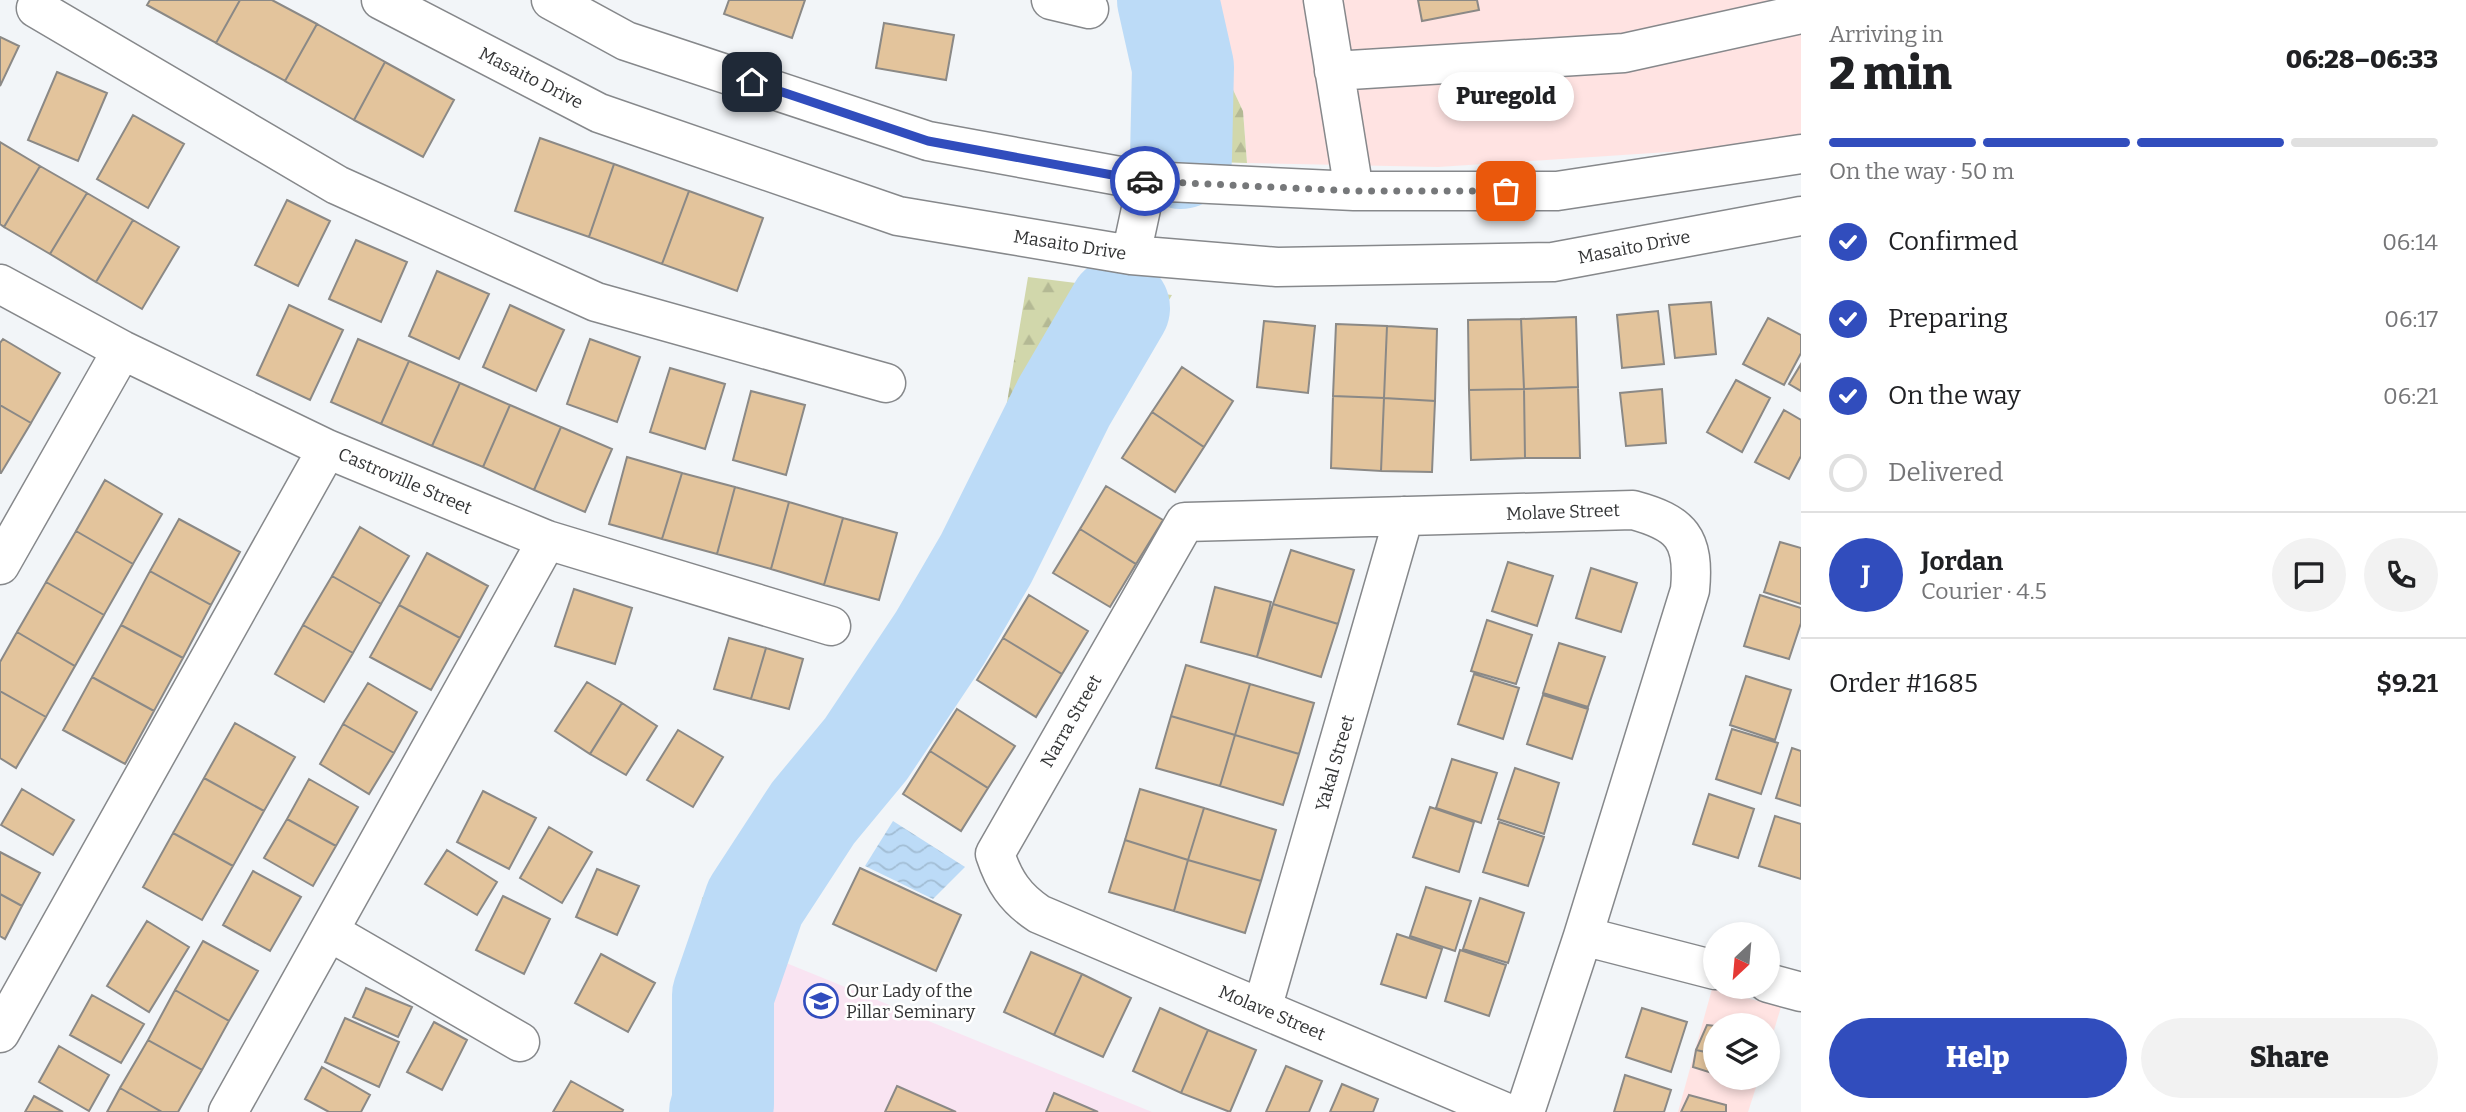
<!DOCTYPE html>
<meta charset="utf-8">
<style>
body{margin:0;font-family:Bitter,serif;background:#f2f2f2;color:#202124;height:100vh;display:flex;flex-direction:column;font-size:26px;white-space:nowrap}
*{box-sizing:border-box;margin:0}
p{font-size:23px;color:#757577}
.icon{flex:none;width:38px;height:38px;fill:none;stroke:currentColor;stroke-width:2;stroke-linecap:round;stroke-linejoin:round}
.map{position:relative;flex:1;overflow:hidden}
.drawer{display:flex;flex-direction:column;background:#fff;width:665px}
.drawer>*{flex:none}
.needle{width:46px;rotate:206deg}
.tools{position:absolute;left:1703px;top:922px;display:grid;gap:14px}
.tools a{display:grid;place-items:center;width:77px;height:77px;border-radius:50%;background:#fff;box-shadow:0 4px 10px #0003;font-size:35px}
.pin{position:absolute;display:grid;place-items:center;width:60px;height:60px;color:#fff;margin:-30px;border-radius:14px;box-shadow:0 4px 10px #0006}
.courier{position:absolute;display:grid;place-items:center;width:70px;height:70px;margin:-35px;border:5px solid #314dbd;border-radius:50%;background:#fff;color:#222;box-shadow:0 2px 9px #0007}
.bubble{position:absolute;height:49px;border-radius:24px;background:#fff;box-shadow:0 4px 10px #0003;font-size:23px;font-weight:800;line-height:49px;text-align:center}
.headline em{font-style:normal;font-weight:800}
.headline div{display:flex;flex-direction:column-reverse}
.headline{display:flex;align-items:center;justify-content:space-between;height:119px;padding:0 28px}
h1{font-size:46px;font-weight:800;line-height:52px}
.bar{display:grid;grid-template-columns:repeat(4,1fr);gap:10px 7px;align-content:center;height:84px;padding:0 28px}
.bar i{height:9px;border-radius:5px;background:#e0e0e0}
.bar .selected{background:#314dbd}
.bar p{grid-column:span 4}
.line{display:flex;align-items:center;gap:18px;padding:0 28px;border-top:2px solid #e0e0e0}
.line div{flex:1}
.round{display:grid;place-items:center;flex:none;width:74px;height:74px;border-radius:37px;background:#f2f2f2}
ol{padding:0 28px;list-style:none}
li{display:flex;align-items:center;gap:21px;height:77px}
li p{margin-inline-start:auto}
li .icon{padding:7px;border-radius:50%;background:#314dbd;color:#fff;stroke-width:4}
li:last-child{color:#757577}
li i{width:38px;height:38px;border:4px solid #e0e0e0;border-radius:50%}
.primary-button{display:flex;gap:14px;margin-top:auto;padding:14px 28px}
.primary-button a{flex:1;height:80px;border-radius:42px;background:#314dbd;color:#fff;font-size:28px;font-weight:800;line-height:80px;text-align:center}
.primary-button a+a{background:#f2f2f2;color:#202124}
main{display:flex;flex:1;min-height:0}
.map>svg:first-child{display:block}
</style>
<main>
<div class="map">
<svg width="1801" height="1112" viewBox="0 0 1801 1112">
<defs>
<pattern id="forest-firs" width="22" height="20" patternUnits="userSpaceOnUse" patternTransform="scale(1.75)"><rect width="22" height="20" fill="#d1d7ab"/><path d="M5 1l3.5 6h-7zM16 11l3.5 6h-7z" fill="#b4b994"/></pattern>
<pattern id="water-waves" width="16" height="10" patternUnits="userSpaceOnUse" patternTransform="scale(1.75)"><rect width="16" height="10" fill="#bcdbf7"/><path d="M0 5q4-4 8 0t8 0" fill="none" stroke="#a2bdd4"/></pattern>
</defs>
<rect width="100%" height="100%" fill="#f2f5f8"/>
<path fill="#ffe3e2" d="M1191 0H1801V138L1714 149 1438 167 1247 163 1243 111Z
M1712 989 1781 1007 1768 1050V1026H1715V1078H1759L1748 1112H1678Z"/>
<path fill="#f9e4f2" d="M769 956 1152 1112H741Z"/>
<path fill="url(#forest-firs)" d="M1124 0H1191L1243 111 1247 163 1146 160 1133 33Z
M1028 277 1172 295 769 956 741 1112H689L690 1038 702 898 817 764 891 672 961 550 995 474Z"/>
<path fill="url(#water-waves)" d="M893 821 965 867 933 899 865 866Z"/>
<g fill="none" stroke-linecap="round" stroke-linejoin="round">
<path stroke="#bcdbf7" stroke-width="102" d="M1168 0 1183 67 1181 158
M720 1112 723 1104V995L755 902 813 813 866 749 940 638 986 559 1064 402 1119 308"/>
</g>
<path fill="#e3c49c" stroke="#8b8986" stroke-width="2" d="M150 0H240L216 43 147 5Z
M240 0H272L317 24 285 81 216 43Z
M729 0H805L792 38 724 14Z
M1418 0H1477L1479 10 1422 21Z
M884 23 954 35 946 80 876 68Z
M317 24 385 62 354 120 285 81Z
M0 37 19 46 0 86Z
M385 62 454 100 423 157 354 120Z
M57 72 107 93 78 161 28 140Z
M133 115 184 144 148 208 97 179Z
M540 138 614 164 589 237 515 211Z
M0 142 40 166 4 227 0 224Z
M614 164 689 191 662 264 589 237Z
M40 166 87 193 50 254 4 227Z
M689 191 763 218 737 291 662 264Z
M87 193 133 220 96 282 50 254Z
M287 200 330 221 298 286 255 265Z
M133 220 179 247 142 309 96 282Z
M356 240 407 262 381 322 329 299Z
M437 271 489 294 459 359 409 336Z
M1711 302 1716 354 1675 358 1669 305Z
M289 305 343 330 310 400 257 375Z
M510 305 564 330 536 391 483 367Z
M1658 311 1664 364 1622 368 1617 315Z
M1576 317 1578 387 1524 389 1521 319Z
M1768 318 1801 335V353L1784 385 1743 364Z
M1521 319 1524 389 1469 390 1468 320Z
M1264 321 1315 326 1308 393 1257 387Z
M1336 324 1387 326 1384 398 1333 396Z
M1387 326 1437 329 1435 401 1384 398Z
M3 339 60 373 31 423 0 405V343Z
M358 339 409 361 381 424 331 402Z
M590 339 640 357 617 422 567 404Z
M409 361 460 383 432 446 381 424Z
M1801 364V391L1789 384Z
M1182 367 1233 401 1204 447 1152 412Z
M670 368 725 384 705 449 650 432Z
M1736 380 1770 398 1742 452 1707 432Z
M460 383 510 405 483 467 432 446Z
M1578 387 1580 458H1525L1524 389Z
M1524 389 1525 458 1471 460 1469 390Z
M1662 389 1666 443 1626 446 1620 393Z
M751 391 805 405 786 475 733 460Z
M1333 396 1384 398 1381 471 1331 468Z
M1384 398 1435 401 1432 472 1381 471Z
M0 405 31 423 1 473H0Z
M510 405 561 427 534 490 483 467Z
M1784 410 1801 420V456L1789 479 1755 462Z
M1152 412 1204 447 1175 492 1122 458Z
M561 427 612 449 585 512 534 490Z
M627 457 682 473 662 539 609 524Z
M682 473 735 487 717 554 662 539Z
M105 480 162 514 133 564 76 531Z
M1106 486 1163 520 1136 564 1080 529Z
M735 487 789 502 771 569 717 554Z
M789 502 843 518 824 585 771 569Z
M843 518 897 533 879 600 824 585Z
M179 519 240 552 211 605 150 571Z
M360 527 409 556 381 604 332 576Z
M1080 529 1136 564 1110 607 1053 573Z
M76 531 133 564 104 615 46 582Z
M1780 542 1801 548V604L1764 592Z
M1291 550 1354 570 1338 624 1273 604Z
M427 553 488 586 460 638 399 605Z
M1508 562 1553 576 1537 626 1492 611Z
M1591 568 1637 583 1621 632 1576 618Z
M150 571 211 605 183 658 121 625Z
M332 576 381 604 353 653 303 625Z
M46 582 104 615 75 666 17 632Z
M1215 587 1271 602 1257 657 1201 642Z
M574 589 632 608 615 664 555 646Z
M1029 595 1088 631 1062 674 1003 638Z
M1760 595 1801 608V623L1789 659 1744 646Z
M1273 604 1338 624 1321 677 1257 657Z
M399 605 460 638 431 690 370 657Z
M1487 620 1532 635 1516 684 1471 671Z
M121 625 183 658 154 711 92 677Z
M303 625 353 653 324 702 275 674Z
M17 632 75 666 46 717 0 691V662Z
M729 638 766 648 751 699 714 689Z
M1003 638 1062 674 1036 717 977 680Z
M1559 643 1605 657 1588 707 1543 693Z
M766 648 803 659 789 709 751 699Z
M1186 665 1250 684 1235 735 1171 716Z
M1474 674 1519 688 1503 739 1458 724Z
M1746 676 1791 690 1775 740 1730 725Z
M92 677 154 711 125 764 63 730Z
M587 682 622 703 590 754 555 731Z
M368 683 417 712 394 753 343 724Z
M1250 684 1314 703 1299 754 1235 735Z
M0 691 46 717 16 768 0 758Z
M1543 695 1588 709 1572 759 1527 744Z
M622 703 657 726 626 775 590 754Z
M957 709 1015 746 988 788 930 751Z
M1171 716 1235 735 1220 786 1156 768Z
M235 723 295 757 264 811 204 778Z
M343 724 394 753 369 794 320 764Z
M1732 729 1778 743 1761 794 1716 779Z
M678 730 723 757 693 807 647 780Z
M1235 735 1299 754 1283 805 1220 786Z
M1792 748 1801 751V806L1776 798Z
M930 751 988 788 961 831 903 794Z
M1452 759 1497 773 1481 823 1436 808Z
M1515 768 1559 783 1544 834 1498 819Z
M204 778 264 811 233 866 173 833Z
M309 779 358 807 336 846 287 819Z
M22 789 74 820 53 855 1 825Z
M1140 789 1204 808 1188 860 1125 840Z
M483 791 536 818 509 869 457 842Z
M1709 794 1754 809 1738 858 1693 844Z
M1430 807 1474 822 1459 872 1413 857Z
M1204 808 1276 830 1261 881 1188 860Z
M1775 816 1801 824V879L1759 866Z
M287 819 336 846 313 886 264 858Z
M1499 822 1544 837 1528 886 1483 872Z
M549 827 592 852 562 903 520 878Z
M173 833 233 866 202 920 143 887Z
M1125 840 1188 860 1174 911 1109 892Z
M447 850 497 882 477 915 425 884Z
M0 852 40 873 22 906 0 894Z
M1188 860 1261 881 1245 933 1174 911Z
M860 868 961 915 936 971 833 924Z
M597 869 639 886 617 935 576 917Z
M253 871 301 897 270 951 223 925Z
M1426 887 1471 901 1455 951 1410 936Z
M0 894 22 906 5 939 0 936Z
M503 896 550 919 524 974 476 950Z
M1480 898 1524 913 1508 963 1463 949Z
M147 921 189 947 149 1012 107 986Z
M1397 934 1442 949 1426 998 1381 984Z
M203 941 258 971 229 1021 175 990Z
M1460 950 1506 965 1489 1016 1445 1001Z
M1031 952 1082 974 1054 1035 1004 1012Z
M601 954 655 983 628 1032 575 1003Z
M1082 974 1131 998 1103 1057 1054 1035Z
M366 988 412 1007 398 1037 353 1017Z
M175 990 229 1021 202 1070 148 1040Z
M92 995 144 1024 121 1063 70 1035Z
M1160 1008 1208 1030 1181 1093 1133 1071Z
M1642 1008 1687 1022 1671 1072 1626 1057Z
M345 1018 399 1042 379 1087 325 1062Z
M434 1022 467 1040 442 1090 407 1072Z
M1707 1025 1715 1026V1054L1696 1050Z
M1208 1030 1256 1050 1230 1112 1181 1093Z
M148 1040 202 1070 178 1112H162L120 1088Z
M59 1046 109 1075 89 1111 39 1082Z
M1696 1050 1715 1054V1074L1693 1067Z
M1286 1066 1322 1081 1309 1112H1266Z
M322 1067 370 1095 361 1112H329L305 1099Z
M1625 1075 1671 1090 1664 1112H1614Z
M571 1081 623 1110 622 1112H553Z
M1342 1084 1378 1099 1373 1112H1330Z
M897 1086 956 1112H885Z
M120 1088 162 1112H107Z
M1054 1093 1098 1112H1046Z
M1689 1095 1726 1105V1112H1681Z
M34 1096 63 1112H25Z"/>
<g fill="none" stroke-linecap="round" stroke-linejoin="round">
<g stroke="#86888b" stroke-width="41">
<path id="minor" d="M40 0 36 8 337 185 596 302 886 383
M381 0 599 113 898 216 1131 255 1277 267 1553 262 1801 216
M551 0 626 41 928 141 1147 181 1354 191H1557L1801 154
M1051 0 1089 9
M1323 0 1354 191
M1334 71 1624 53 1801 14
M1131 255 1147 181
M0 284 122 350 327 449 547 540 831 626
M0 565 122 350
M330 932 520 1042
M1583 936 1715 970
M1768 983 1801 992
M1262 1009 1404 516
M0 1033 327 449
M228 1112 547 540
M1505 1112 1039 914C1015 898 1004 881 995 854L1185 522 1633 510C1681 523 1695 538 1690 590L1583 936 1525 1112"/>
</g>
<use href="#minor" stroke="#fff" stroke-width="38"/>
</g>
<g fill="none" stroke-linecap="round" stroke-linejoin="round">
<path stroke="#76787a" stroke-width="7" stroke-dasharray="0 12.6" d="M1145 181 1354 191H1506"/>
<path stroke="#314dbd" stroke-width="9" d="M752 82 928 141 1145 181"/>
</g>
<defs>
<g id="university-ring" transform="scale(1.75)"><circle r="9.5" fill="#fff" stroke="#314dbd" stroke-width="1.5"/><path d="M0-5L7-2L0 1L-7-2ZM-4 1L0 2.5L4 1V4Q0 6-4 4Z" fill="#314dbd"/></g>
</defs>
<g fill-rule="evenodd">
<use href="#university-ring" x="821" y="1001"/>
</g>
<g text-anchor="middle" stroke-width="5" stroke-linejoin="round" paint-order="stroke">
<g font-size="18" fill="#343536" stroke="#fff">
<text transform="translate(531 78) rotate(27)" y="6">Masaito Drive</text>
<text transform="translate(1070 245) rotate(9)" y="6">Masaito Drive</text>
<text transform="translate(1634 247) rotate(-11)" y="6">Masaito Drive</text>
<text transform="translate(405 481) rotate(23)" y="6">Castroville Street</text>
<text transform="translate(1563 512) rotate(-2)" y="6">Molave Street</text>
<text transform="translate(1071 721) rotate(-60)" y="6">Narra Street</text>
<text transform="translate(1335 763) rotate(-74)" y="6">Yakal Street</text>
<text transform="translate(1272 1013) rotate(23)" y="6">Molave Street</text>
</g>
<g font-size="18" fill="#343536" stroke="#fff" text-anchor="start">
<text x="846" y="997">Our Lady of the<tspan x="846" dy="21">Pillar Seminary</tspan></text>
</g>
</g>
</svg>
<div class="tools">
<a><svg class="needle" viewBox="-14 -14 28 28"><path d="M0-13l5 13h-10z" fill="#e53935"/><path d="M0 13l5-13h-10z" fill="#757577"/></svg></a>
<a><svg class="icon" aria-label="layers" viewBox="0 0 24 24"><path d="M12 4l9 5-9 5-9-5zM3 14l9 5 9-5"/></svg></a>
</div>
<div class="pin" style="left:1506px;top:191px;background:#ea580c"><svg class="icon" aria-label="bag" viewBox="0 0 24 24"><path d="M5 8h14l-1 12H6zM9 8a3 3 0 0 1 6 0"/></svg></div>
<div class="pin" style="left:752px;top:82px;background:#1f2937"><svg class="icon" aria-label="home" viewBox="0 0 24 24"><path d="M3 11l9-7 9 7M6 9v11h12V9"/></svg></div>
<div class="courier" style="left:1145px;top:181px"><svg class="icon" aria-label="car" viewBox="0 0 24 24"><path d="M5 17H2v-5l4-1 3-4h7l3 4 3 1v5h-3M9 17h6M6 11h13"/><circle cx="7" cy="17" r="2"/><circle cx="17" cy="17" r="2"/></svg></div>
<div class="bubble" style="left:1438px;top:72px;width:136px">Puregold</div>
</div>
<section class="drawer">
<div class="headline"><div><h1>2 min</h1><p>Arriving in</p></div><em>06:28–06:33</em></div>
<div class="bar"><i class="selected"></i><i class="selected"></i><i class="selected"></i><i></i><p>On the way · 50 m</p></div>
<ol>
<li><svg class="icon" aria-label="check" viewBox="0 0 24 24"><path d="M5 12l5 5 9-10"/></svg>Confirmed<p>06:14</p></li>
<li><svg class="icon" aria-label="check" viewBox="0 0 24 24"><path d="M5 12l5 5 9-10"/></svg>Preparing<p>06:17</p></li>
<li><svg class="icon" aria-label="check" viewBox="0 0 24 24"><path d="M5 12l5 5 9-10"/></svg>On the way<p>06:21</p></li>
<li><i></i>Delivered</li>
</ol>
<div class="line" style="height:126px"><b class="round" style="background:#314dbd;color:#fff">J</b><div><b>Jordan</b><p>Courier · 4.5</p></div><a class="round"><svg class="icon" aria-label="chat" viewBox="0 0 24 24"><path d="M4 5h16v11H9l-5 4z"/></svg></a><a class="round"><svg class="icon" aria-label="phone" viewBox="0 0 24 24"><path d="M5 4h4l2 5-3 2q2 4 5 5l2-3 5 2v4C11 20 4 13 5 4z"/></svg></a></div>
<div class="line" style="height:91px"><div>Order #1685</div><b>$9.21</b></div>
<div class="primary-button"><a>Help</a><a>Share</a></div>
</section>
</main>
